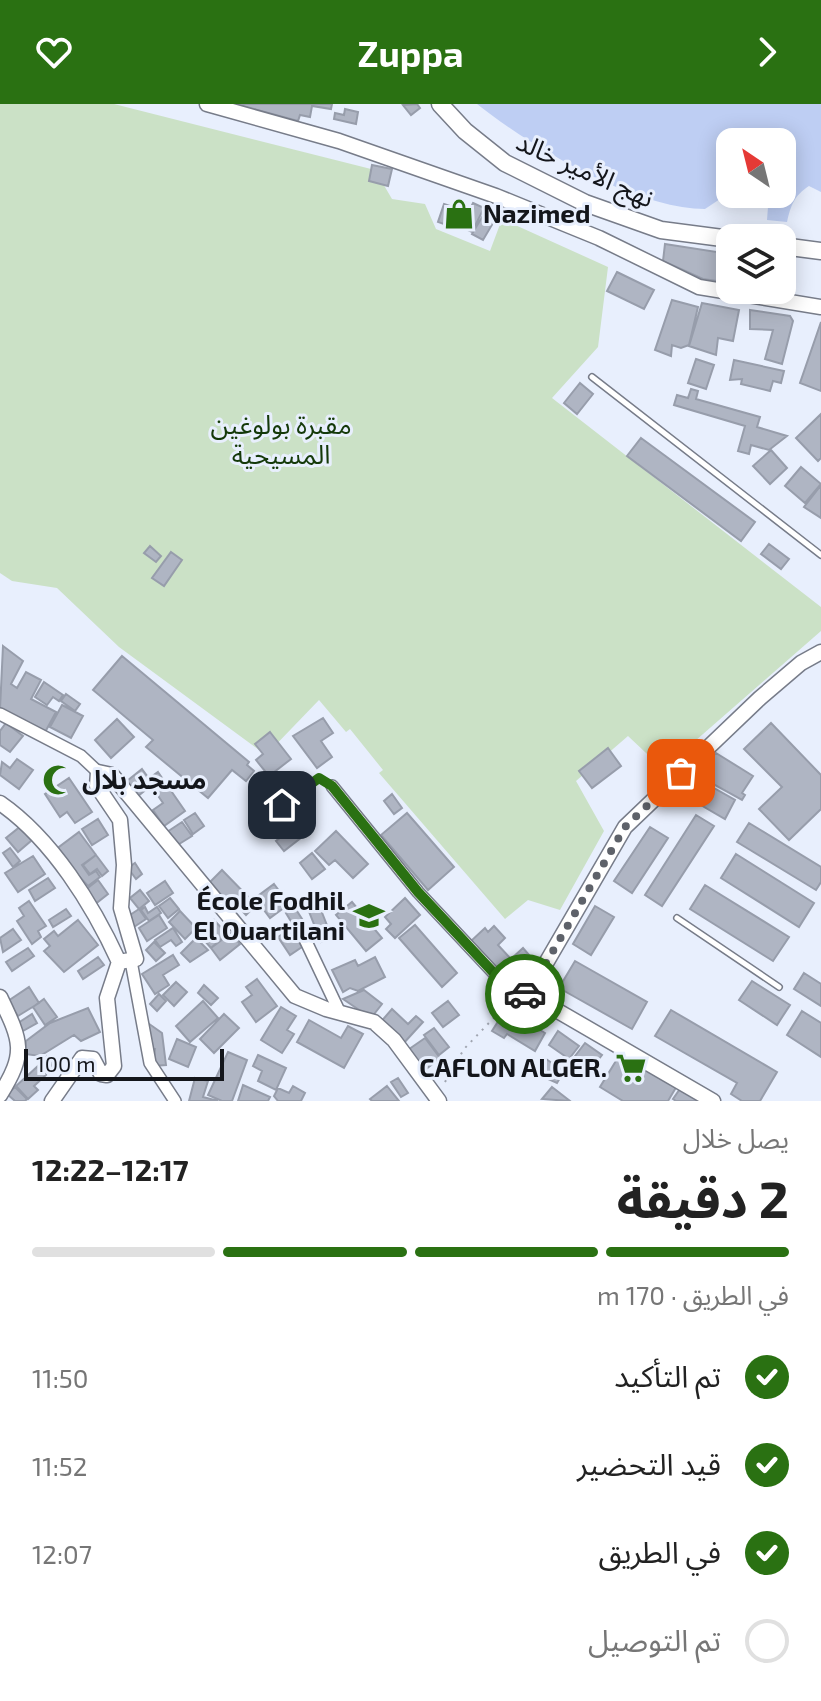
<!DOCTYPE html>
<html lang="ar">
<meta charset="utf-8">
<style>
body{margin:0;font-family:"Exo 2","Noto Sans Arabic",sans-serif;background:#f2f2f2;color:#222;direction:rtl;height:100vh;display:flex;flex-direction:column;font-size:30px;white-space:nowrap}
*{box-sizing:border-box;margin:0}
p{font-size:26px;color:#767676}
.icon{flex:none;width:44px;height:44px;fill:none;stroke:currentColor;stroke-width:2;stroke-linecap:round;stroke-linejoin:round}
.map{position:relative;height:997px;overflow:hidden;direction:ltr}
.drawer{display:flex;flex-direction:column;background:#fff;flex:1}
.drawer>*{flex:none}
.needle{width:52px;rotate:325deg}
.controls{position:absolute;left:716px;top:24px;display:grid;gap:16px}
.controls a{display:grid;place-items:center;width:80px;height:80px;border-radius:16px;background:#fff;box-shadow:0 4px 20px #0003;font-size:40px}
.scale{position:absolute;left:24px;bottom:20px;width:200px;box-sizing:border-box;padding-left:8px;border:4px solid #14161b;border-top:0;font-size:22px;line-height:28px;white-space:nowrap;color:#14161b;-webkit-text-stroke:6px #e8effd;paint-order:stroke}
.pin{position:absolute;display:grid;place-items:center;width:68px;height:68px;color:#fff;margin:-34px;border-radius:16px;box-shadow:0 4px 12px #0006}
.courier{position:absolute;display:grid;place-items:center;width:80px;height:80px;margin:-40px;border:6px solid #2a7112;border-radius:50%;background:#fff;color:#222;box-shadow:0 2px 10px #0007}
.overview em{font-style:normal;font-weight:700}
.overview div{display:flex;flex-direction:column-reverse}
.overview{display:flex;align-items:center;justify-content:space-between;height:136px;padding:0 32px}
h1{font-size:52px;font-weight:700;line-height:60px}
.bar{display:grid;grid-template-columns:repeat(4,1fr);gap:12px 8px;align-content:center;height:96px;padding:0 32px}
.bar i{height:10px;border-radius:6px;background:#e0e0e0}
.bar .on{background:#2a7112}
.bar p{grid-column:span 4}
ol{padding:0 32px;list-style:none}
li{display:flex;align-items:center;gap:24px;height:88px}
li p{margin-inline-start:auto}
li .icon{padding:8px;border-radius:50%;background:#2a7112;color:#fff;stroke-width:4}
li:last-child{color:#767676}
li i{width:44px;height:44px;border:4px solid #e0e0e0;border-radius:50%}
header{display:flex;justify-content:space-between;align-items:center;height:104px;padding:0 32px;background:#2a7112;color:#fff;font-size:36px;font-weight:700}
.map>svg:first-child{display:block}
</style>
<header><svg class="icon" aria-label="forward" viewBox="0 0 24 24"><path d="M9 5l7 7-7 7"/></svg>Zuppa<svg class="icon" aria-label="heart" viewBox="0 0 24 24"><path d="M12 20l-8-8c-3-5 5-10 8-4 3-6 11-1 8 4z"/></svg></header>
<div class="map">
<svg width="821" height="997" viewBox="0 0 821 997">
<rect width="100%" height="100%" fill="#e8effd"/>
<path fill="#cbe1c6" d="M0 0H114L375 66 392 95 425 100 436 125 490 147 502 115 608 163 598 243 552 294 821 503V527L663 665 628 632 576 677 604 727 560 806 528 796 505 815 379 669 383 666 350 625 346 628 319 596 266 651 119 543 57 484 12 477 0 469Z"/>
<path fill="#becef3" d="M477 0H821V88L809 82C794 92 791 101 787 118L767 116 769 90H782V38H730V90H747L744 100 734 102 736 95 726 91 705 105C635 105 531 43 477 0Z"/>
<path fill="#afb5c3" stroke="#979dab" stroke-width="2" d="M236 0H332L331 5 312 2 310 13 300 11 298 17Z
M417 0 420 4 411 11 403 1Z
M345 5 358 8 356 20 334 15 335 9 344 11Z
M372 61 392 65 388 82 369 77Z
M473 99 484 104 472 128 461 123Z
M444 100 465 107 458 125 438 118Z
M485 108 496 114 483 136 472 130Z
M665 140 730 150V179L703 175 663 157Z
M617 168 654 186 644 205 607 187Z
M672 196 698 203 689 241 681 244 672 241 671 252 655 246Z
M702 199 739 206 733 237 718 234 716 251 689 242Z
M750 206 790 212 793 217 782 260 765 255 773 226 750 225Z
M821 218V287L800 279Z
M696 255 714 261 706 285 688 279Z
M734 256 784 267 781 279 773 277 770 287 741 280 742 275 730 276Z
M580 279 593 290 577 310 564 299Z
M691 285 698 287 696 295 760 313 757 323 787 332 769 346 751 341 749 350 738 347 745 322 674 301 677 291 688 294Z
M821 310V354L818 357 796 334Z
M641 334 755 418 741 437 627 352Z
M771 346 787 364 770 380 753 362Z
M801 363 821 380 805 399 785 382Z
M821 381V414L804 403Z
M769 440 789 455 781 465 761 450Z
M150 442 161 452 156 458 144 449Z
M171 448 182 456 164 482 152 474Z
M3 542 23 557 11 580 17 584 26 568 41 576 31 595 56 608 43 632 0 605Z
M122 552 249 658 247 661 254 667 246 677 232 666 208 694 146 643 153 636 93 586Z
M44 578 63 591 59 597 53 593 47 601 35 593Z
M66 590 80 600 75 607 61 597Z
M62 601 83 612 71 634 50 623Z
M323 614 333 629 321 637 332 653 317 664 293 632Z
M117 615 134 633 111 654 95 636Z
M6 619 23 632 10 648 0 641V627Z
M771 619 821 671V705L789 736 759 705 782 683 744 645Z
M270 628 291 655 269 672 256 656 263 650 255 640Z
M608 644 621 662 592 684 579 667Z
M716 649 753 672 742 689 745 691 742 696 695 670Z
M17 655 33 666 19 685 0 671 2 658 10 664Z
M142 665 153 680 138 692 127 677Z
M158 668 185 707 164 722 153 706 163 699 152 683 156 681 151 673Z
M69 674 92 708 75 719 67 708 60 713 45 690Z
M698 675 735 696 725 715 687 693Z
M392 690 402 704 394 710 384 697Z
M306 699 313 710 302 718 294 706Z
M195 709 204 722 193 730 184 716Z
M407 709 454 763 428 786 381 731Z
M696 711 714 722 662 802 645 791Z
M98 715 108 731 92 741 82 725Z
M182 718 192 732 176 742 167 728Z
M749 719 821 763V778L816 786 737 738Z
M21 722 32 736 18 748 6 734Z
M294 723 302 733 284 747 276 737Z
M650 723 668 734 632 789 614 777Z
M336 727 368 760 353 774 335 756 329 761 315 747Z
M79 728 96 751 82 761 89 771 96 767 100 773 88 782 55 746Z
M10 744 20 757 13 763 3 749Z
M312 749 325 765 312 775 300 759Z
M736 750 814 799 799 823 721 774Z
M96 751 108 767 102 772 97 765 90 770 83 761Z
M33 752 45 770 18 788 5 769Z
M135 759 142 770 136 775 128 764Z
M222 766 256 801 246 811 233 797 226 804 206 782Z
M48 774 55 784 35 797 29 786Z
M98 776 108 790 94 801 84 787Z
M165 777 173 789 155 801 147 789Z
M274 780 289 800 270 814 255 794Z
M705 781 789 833 773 857 690 805Z
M140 786 149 797 139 805 130 794Z
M170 794 179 805 168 814 159 802Z
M405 794 420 811 395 834 386 825 391 820 385 813Z
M29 797 46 822 38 827 41 833 32 840 17 817 24 812 19 804Z
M352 798 382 834 366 847 336 811Z
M319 801 332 834 321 838 308 805Z
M595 802 614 813 591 851 573 840Z
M145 803 148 809 157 803 161 809 149 817 141 806Z
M295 804 304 818 295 824 286 809Z
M66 805 71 812 53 823 49 816Z
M139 805 146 815 134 823 127 813Z
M180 807 196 824 185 835 169 818Z
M159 811 167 824 147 837 139 824Z
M78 816 98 841 64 868 44 847 50 842 44 835 54 827 58 832Z
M214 816 227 830 211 844 199 830Z
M415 821 457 869 442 883 399 834Z
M494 822 505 834 498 841 511 855 523 844 535 858 513 877 502 871 471 837 485 824 488 828Z
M173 824 182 838 176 842 171 836 160 843 155 836Z
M13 825 21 836 3 848 0 834Z
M291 825 302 843 290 851 278 833Z
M231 829 240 840 220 856 211 844Z
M196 834 208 846 190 858 181 849Z
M154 838 165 849 156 857 146 846Z
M28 844 34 852 12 867 6 858Z
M173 851 179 861 163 871 169 881 155 890 142 870Z
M98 853 104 861 83 875 78 867Z
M375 853 385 873 358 887 350 884 343 888 332 866 355 856 358 862Z
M575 857 647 898 632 925 559 884Z
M804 869 821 880V902L794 885Z
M257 875 277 902 256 918 242 898 252 891 246 883Z
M752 877 790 901 777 921 739 896Z
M176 878 187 888 174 902 163 891Z
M204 881 218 894 211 901 198 889Z
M29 883 39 899 18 912 8 897Z
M364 886 382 900 371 914 343 895Z
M159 890 166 897 157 907 150 900Z
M44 895 57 913 45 921 33 903Z
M203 897 218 914 190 938 176 922Z
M448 897 459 911 443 923 432 909Z
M281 903 296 912 287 926 294 930 282 949 261 936Z
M88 904 100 928 81 937 74 931 40 952 25 950 26 937 50 919Z
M392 905 408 920 416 912 423 918 402 941 379 920Z
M506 905 545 929 535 947 507 930 504 934 492 927Z
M671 906 777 968 760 997H742L731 990 737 979 655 932Z
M802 907 821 919V953L787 931Z
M32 910 37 919 23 927 18 919Z
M224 910 239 924 214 949 200 935Z
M309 916 341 934 348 922 363 930 344 964 297 938Z
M145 917 162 929 166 961 153 962 155 945H150Z
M434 924 449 943 439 951 424 931Z
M558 927 579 942 569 955 549 941Z
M425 934 440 954 421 969 405 948Z
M177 935 196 943 188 963 169 955Z
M585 939 602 951 589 968 572 956Z
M622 947 678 980 668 997H623L600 983Z
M228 948 247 956 232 997H222L208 991Z
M258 951 286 964 276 986 258 977 262 967 253 962Z
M47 952 55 957 48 967 40 961Z
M546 955 564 967 557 979 537 970Z
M38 962 46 971 34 982 38 986 28 995 16 982Z
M195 974 208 977 203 993 218 997H189Z
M398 974 408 989 401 993 391 978Z
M243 981 270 993 268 997H238Z
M293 982 305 989 301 997H278L274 992 278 984 289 989Z
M387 982 399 997H372L370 995Z
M682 982 703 997H676L673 995Z
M15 983 27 995 25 997H15L7 990Z
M552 983 570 997 542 995Z"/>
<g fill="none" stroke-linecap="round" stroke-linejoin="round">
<g stroke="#777c89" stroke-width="8">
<path id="lane" d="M592 273 821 451
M254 685 282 701 319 674 330 680
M677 814 779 883"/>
</g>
<g stroke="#777c89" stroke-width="14">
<path id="street" d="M0 610 81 652 98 668
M332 682 418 788 507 883 532 892
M302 829 340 909
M131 857 150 959 175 997"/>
</g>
<g stroke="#777c89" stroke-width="17">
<path id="secondary" d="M207 0 339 37 496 92 599 134 699 183 821 203
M0 699C52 735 93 801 119 858L136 855 121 804 124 761 120 716 97 682 98 668 112 671 295 892 326 905 374 918 394 936 439 997
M0 893C21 937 27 948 0 991
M52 997 82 954 93 955 101 970 107 971 114 962 107 894 119 858
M713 997 532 892 542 866 625 723 760 594 801 559 821 548"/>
</g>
<g stroke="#777c89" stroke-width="19">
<path id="primary" d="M440 0 465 27 505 59 585 99 661 126 730 135
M782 142 821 147"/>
</g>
<path stroke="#a0a5b0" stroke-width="2" stroke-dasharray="2 6" stroke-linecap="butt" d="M445 978 464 945 508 899"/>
<use href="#lane" stroke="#fff" stroke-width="5"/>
<use href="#street" stroke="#fff" stroke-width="11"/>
<use href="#secondary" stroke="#fff" stroke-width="14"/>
<use href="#primary" stroke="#fff" stroke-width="16"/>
</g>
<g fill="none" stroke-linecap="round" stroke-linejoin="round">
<path stroke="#5e626a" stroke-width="8" stroke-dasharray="0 14.4" d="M525 890 532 892 542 866 625 723 681 669"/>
<path stroke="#2a7112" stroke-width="10" d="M282 701 319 674 332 682 418 788 507 883 525 890"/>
</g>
<defs>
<g id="shop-bare" transform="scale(2.4)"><path d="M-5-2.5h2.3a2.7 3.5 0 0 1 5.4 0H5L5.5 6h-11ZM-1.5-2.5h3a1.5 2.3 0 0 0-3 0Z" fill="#2a7112" stroke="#e8effd" stroke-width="2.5" paint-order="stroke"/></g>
<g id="mosque-bare" transform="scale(2.4)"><path d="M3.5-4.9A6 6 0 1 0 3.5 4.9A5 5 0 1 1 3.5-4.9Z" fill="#2a7112" stroke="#e8effd" stroke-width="2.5" paint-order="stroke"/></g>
<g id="school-bare" transform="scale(2.4)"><path d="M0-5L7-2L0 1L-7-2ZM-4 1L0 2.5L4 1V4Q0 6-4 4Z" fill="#2a7112" stroke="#e8effd" stroke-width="2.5" paint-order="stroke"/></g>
<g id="supermarket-bare" transform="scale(2.4)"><path d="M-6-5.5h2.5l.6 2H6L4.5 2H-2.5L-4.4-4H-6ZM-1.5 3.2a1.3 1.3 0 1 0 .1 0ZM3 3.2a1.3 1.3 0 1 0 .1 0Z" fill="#2a7112" stroke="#e8effd" stroke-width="2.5" paint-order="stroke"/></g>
</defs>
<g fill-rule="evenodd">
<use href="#shop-bare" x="459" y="110"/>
<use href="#mosque-bare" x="58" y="676"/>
<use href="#school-bare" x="369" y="812"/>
<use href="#supermarket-bare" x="631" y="964"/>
</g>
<g text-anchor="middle" stroke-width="6" stroke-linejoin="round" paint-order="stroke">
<g font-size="26" fill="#14161b" stroke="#e8effd">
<text transform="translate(585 66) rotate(24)" y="9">نهج الأمير خالد</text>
</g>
<g font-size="26" font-weight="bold" fill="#14161b" stroke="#e8effd" text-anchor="start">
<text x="483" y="119">Nazimed</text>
<text x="82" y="685">مسجد بلال</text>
<text x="345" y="806" text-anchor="end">École Fodhil<tspan x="345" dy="30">El Ouartilani</tspan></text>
<text x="607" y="973" text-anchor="end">CAFLON ALGER.</text>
</g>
<g font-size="26" fill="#143909" stroke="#e8effd">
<text x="281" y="330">مقبرة بولوغين<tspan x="281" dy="30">المسيحية</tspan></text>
</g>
</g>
</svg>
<div class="controls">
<a><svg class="needle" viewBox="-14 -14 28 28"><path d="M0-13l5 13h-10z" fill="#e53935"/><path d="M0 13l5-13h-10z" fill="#767676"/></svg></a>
<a><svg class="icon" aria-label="layers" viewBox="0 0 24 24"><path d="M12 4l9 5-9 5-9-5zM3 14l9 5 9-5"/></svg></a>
</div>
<div class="scale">100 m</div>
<div class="pin" style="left:681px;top:669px;background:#ea580c"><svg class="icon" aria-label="bag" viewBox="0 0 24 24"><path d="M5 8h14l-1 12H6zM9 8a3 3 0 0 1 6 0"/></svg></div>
<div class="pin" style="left:282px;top:701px;background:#1f2937"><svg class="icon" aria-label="home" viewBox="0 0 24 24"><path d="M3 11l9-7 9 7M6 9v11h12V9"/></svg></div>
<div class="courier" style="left:525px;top:890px"><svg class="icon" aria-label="car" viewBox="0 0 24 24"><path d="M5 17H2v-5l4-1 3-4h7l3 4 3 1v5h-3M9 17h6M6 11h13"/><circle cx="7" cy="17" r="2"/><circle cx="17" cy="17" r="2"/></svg></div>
</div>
<section class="drawer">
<div class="overview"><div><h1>2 دقيقة</h1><p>يصل خلال</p></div><em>12:17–12:22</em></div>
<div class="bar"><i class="on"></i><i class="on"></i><i class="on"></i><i></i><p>في الطريق · 170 m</p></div>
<ol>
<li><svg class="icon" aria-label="check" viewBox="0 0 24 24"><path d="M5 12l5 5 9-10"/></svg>تم التأكيد<p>11:50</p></li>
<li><svg class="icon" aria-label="check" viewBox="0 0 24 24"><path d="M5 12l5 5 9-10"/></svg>قيد التحضير<p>11:52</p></li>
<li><svg class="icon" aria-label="check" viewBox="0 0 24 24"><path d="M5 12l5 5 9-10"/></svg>في الطريق<p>12:07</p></li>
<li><i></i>تم التوصيل</li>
</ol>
</section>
